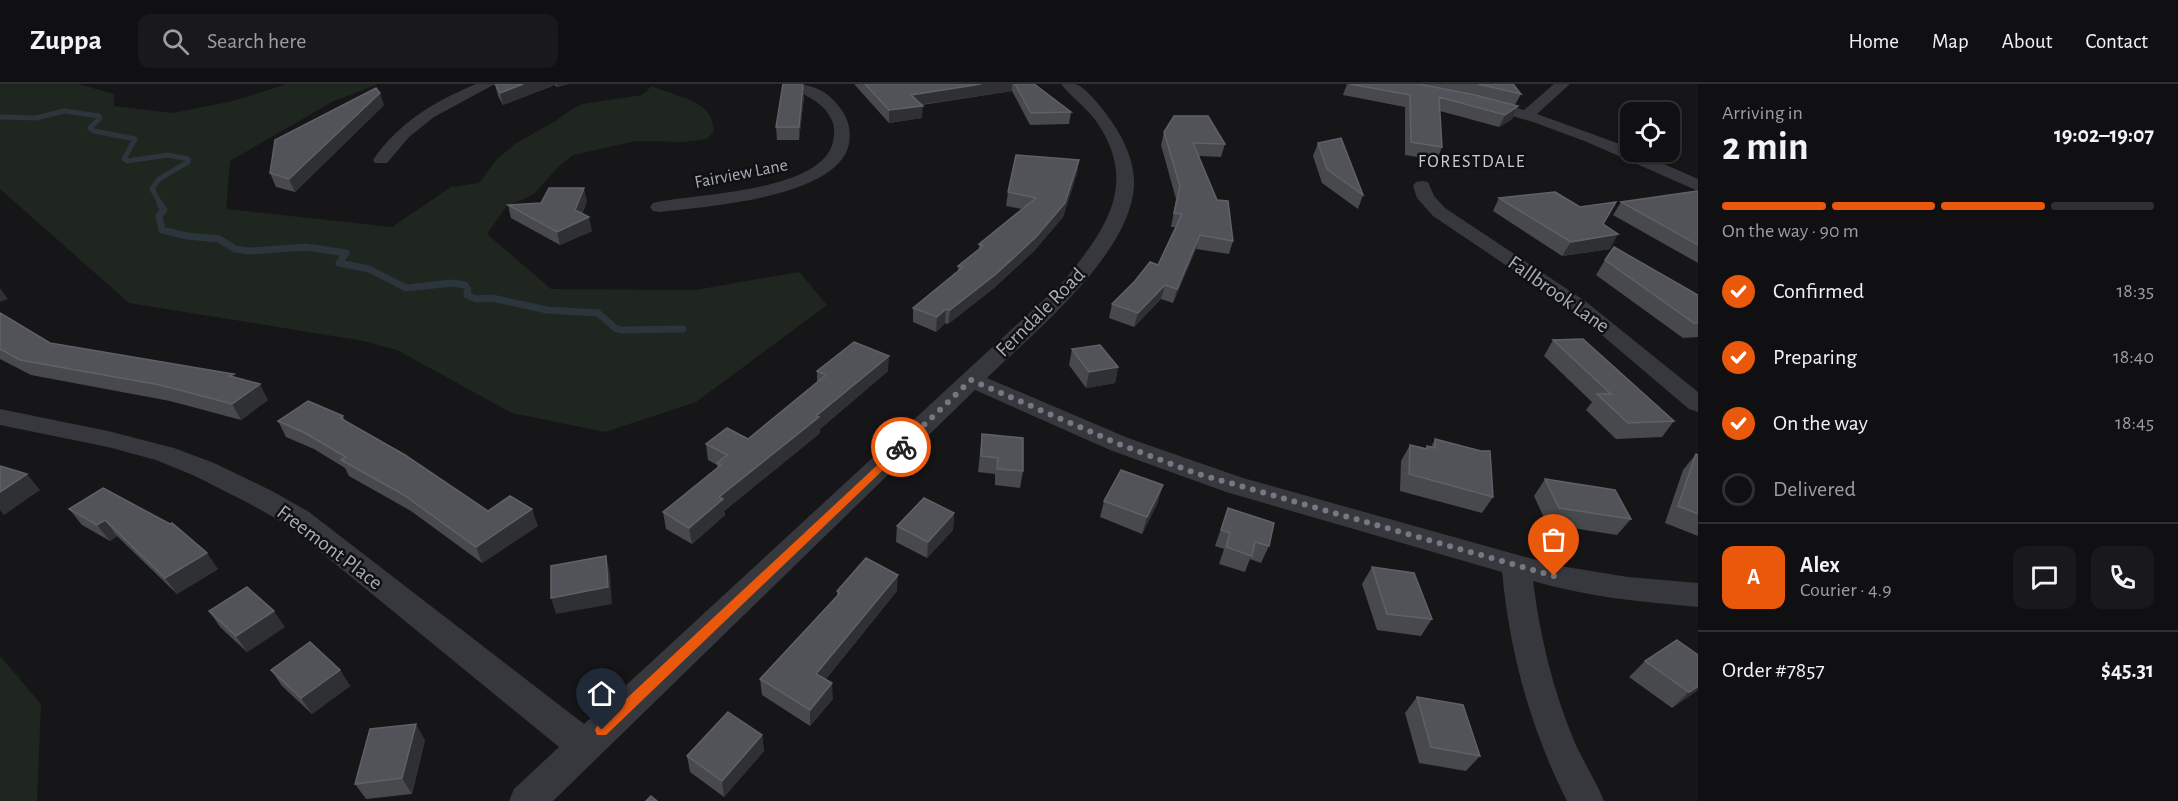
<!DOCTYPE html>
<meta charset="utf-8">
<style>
body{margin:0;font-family:"Alegreya Sans",sans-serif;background:#19191b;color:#f1f3f6;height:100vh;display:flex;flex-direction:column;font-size:22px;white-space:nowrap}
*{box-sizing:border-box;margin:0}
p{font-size:20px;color:#9c9d9f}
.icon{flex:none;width:33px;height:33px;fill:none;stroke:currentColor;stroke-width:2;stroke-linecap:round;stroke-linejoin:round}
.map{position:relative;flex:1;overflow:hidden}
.details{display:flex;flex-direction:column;background:#101012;width:480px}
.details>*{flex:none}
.tools{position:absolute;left:1620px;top:18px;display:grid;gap:12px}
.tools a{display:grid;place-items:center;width:60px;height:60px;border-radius:12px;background:#101012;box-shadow:0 3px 9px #0003,0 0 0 2px #303032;font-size:30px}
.pin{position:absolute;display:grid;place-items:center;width:51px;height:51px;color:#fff;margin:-62px -26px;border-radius:50% 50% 50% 0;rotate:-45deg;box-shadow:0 0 6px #0007}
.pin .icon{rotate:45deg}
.courier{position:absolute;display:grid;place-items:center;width:60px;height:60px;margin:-30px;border:4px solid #ea580c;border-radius:50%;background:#fff;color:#222;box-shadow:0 2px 8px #0007}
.summary em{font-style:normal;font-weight:600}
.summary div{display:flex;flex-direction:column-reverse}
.summary{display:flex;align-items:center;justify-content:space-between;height:102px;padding:0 24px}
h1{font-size:39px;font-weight:600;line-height:45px}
.bar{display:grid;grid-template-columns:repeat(4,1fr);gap:9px 6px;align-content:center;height:72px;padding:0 24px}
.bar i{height:8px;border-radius:4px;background:#303032}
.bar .selected{background:#ea580c}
.bar p{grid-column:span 4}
.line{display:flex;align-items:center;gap:15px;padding:0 24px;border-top:2px solid #303032}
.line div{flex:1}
.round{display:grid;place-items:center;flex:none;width:63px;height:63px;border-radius:12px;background:#19191b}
ol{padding:0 24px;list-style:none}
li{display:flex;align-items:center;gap:18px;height:66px}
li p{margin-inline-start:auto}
li .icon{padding:6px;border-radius:50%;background:#ea580c;color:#fff;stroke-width:4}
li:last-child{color:#9c9d9f}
li i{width:33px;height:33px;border:3px solid #303032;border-radius:50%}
header{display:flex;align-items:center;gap:36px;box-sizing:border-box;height:84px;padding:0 30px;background:#101012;border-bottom:2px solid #303032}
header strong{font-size:28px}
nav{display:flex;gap:33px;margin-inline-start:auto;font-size:21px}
.search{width:420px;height:54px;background:#19191b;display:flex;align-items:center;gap:15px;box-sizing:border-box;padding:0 21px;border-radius:12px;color:#9c9d9f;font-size:22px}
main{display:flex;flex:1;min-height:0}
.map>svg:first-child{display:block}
</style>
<header>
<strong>Zuppa</strong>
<div class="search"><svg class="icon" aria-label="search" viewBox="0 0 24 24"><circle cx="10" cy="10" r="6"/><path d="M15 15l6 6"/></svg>Search here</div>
<nav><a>Home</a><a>Map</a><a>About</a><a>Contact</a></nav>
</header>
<main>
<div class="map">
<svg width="1698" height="717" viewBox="0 0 1698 717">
<rect width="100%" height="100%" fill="#161618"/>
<path fill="#1e261f" d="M0 0H78L114 10V22L172 29 233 17 287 0H378L332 18 230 77 226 125 392 143 451 103 479 99 496 76 515 60 557 36 572 25 583 20 642 11 652 2C675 13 717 16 713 49L707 55 683 58 636 57 573 71 558 83 534 110 506 123 487 150 551 205 695 206 799 188 827 221 696 318 605 348 512 329 397 266 364 257 129 219 0 105Z
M0 572 41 620 37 717H0Z"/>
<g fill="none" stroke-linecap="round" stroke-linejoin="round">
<path stroke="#2c353c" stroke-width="5" d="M0 33 36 34 64 27 99 32 100 34 90 44 94 47 135 55 124 75 127 77 168 71 188 75V78L159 95 152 105 161 121"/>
<path stroke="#2c353c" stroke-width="7" d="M160 120 164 126 159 132 162 146 187 152 219 155 235 165 250 167 306 163 346 169 339 179 369 185 406 204 452 199 465 201 468 205 467 211 476 215 492 214 547 226 598 229 615 244 621 246 683 245"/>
<path fill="#37383d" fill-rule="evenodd" d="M476 0H495L434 33 409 53 387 79H375L373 76C398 39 435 17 476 0Z
M790 0C813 0 827 6 841 25 849 37 851 46 849 60 838 114 704 123 659 128L653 127 650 123 653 119C694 109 821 109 833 58 835 48 835 40 829 31 820 15 801 12 790 0Z
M1061 0C1065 0 1071 0 1075 0 1086 2 1106 29 1112 38 1125 57 1135 79 1134 102 1130 171 1034 248 987 294L1128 354 1243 394 1554 481 1628 493 1698 499V523C1642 518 1587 513 1533 497 1540 552 1553 607 1575 659 1584 679 1596 697 1604 717H1567C1530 644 1510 569 1502 488L1226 408 1110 366 975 306 553 717H509L514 705 559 663 289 442 252 421 195 392 156 376 108 363 0 341V325L108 347 174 364 214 379 272 407 309 428 584 640 1062 199C1103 149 1141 101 1096 37 1086 23 1071 13 1061 0Z
M1554 0H1570L1537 30 1625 62 1630 65V68H1637L1698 95V107L1587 58 1533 38 1478 22 1476 19 1483 15 1524 26Z
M1422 97 1428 98 1434 112 1445 124 1585 217 1698 308V328L1689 325 1571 225 1433 132 1417 114 1413 102 1416 98Z"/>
</g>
<path fill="#47494d" d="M495 0H568L557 3 555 1 503 21 498 12Z
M854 0H1035L1071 28 1069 40 1030 41 1012 7 922 21V34L889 39Z
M1347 0H1513L1521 10 1515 21 1518 22 1512 35 1499 43 1440 27 1442 63 1437 76 1405 71V23L1343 11Z
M803 1 804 13 799 56H777L776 43Z
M384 21 295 108 276 103 270 89Z
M1164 48 1225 60 1221 73 1199 72 1233 157 1229 170 1196 165 1173 219 1161 215 1134 243 1109 234 1112 220 1158 181 1176 143H1171L1176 115 1161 61Z
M1318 59 1363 111 1358 125 1322 99 1313 72Z
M1079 76 1077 89 1063 133 1034 167 994 204 948 240 945 239 936 248 913 238V224L958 188V182L979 165V160L1022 125 1006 122 1008 108Z
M1698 108V179L1613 131 1621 118Z
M1499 114 1603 140 1610 165 1562 172 1493 127Z
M587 117 582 130 592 147 560 161 511 134 508 121Z
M1605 176 1698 211V253L1683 254 1596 191Z
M0 229 50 259 236 294 268 316 241 336 170 317 31 291 0 275Z
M1553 256 1674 337 1662 353 1616 355 1586 326 1592 318 1544 272Z
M1072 265 1118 283 1115 299 1086 304 1069 281Z
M817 287H888L820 345V349L724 427 725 431 692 460 666 445 663 428 717 384V381L708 376 706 360 748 355 817 298Z
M343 332 345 337 488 427 538 442 482 479 411 427 349 392 345 384 314 365 286 353 278 337Z
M982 350 1023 387 1020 404 995 401V390L978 388Z
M1435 355 1493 413 1482 429 1400 407 1401 377 1410 361 1425 365 1427 362 1431 363Z
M1696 370 1698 371V452L1665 439 1683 386Z
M1545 395 1631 435 1617 451 1547 440 1534 412Z
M103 404 218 485 177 510 117 452 110 457 82 441 69 425Z
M1104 417 1158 418 1142 450 1100 433Z
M1228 424 1269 462 1261 479 1250 475 1245 488 1219 480 1224 465 1215 462Z
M954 429 953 446 927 474 896 458 897 442Z
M1372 483 1432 535 1421 552 1377 546 1362 500Z
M837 507H897L826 595 833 615 810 642 762 611 760 595 837 512Z
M209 527 285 543 247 568 220 543Z
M1698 571V606L1672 624 1629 593 1645 577Z
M271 586H340L350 602 312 630 282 602Z
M1417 613 1480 672 1466 687 1419 679 1405 629Z
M762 651 764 667 724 713 690 688 687 672Z
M425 656 412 710 366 715 355 700Z"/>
<path fill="#2f3033" d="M523 0H555V1L503 21 500 9Z
M557 0H568L557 3Z
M981 0H1012V7L911 22V11Z
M803 1 804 13 799 56V43Z
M380 9 384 21 295 108 289 95Z
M923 22 922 34 889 39V26Z
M1518 22 1512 35 1499 43 1505 31Z
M1079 76 1077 89 1063 133 1034 167 994 204 948 240 950 226Z
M584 104 587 117 578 138 589 133 592 147 560 161 557 148 575 126Z
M1618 150 1610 165 1562 172 1571 158Z
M1200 151 1196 165 1173 219 1177 205Z
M1165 201 1161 215 1134 243 1138 229Z
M0 204 8 215 0 218Z
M946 225 945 239 936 248 937 233Z
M889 272 888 287 820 345V349L724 427 725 431 692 460 689 444 719 413Z
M1118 283 1115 299 1086 304 1089 288Z
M260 300 268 316 241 336 232 320Z
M27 390 40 406 4 431 0 426V408Z
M1163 401 1158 418 1142 450 1147 433Z
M532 425 538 442 482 479 476 463Z
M954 429 953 446 927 474 928 458Z
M105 436 117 452 110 457 97 441Z
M207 469 218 485 177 510 165 494Z
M606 472 610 489 612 520 556 530 551 514Z
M898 491 897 507 817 606 816 590Z
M274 527 285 543 247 568 236 552Z
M340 586 350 602 312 630 301 614Z
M832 599 833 615 810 642V626Z
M1698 602V606L1672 624 1689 608Z
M416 640 425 656 412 710 402 694Z
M762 651 764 667 724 713 722 697Z"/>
<path fill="#525359" stroke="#5f6168" stroke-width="1.5" d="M495 0H523L500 9Z
M783 0H802L803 1 799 43H776Z
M865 0H981L911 11 923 22 889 26Z
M1015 0H1034L1071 28 1031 29Z
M1350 0H1419L1475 11 1518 22 1505 31 1439 13 1442 63 1411 58 1410 11Z
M1478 0H1513L1521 10Z
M376 4 380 9 289 95 270 89 275 56Z
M1174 32H1208L1225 60 1193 59 1217 116 1228 117 1233 157 1200 151 1177 205 1165 201 1138 229 1112 220 1135 197 1150 178 1158 181 1182 130 1174 129 1180 102 1164 48Z
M1341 54 1363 111 1327 85 1318 59Z
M1016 71 1079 76 1065 119 1036 153 996 190 950 226 946 225 937 233 913 224 963 183 958 182 983 162 979 160 1036 114 1008 108Z
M549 104H584L575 126 589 133 557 148 508 121 541 119Z
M1697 107 1698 108V161L1621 118Z
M1555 108 1580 123 1616 118 1603 140 1618 150 1571 158 1499 114Z
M1614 163 1698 211V239H1694L1605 176Z
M0 229 50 259 234 290 230 292 260 300 232 320 160 301 20 276 0 265Z
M1583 255 1674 337 1628 339 1597 310H1611L1553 256Z
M854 258 889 272 816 332 819 333 719 413 723 415 689 444 663 428 721 381 717 379 727 371 706 360 727 344 748 355 826 291 817 287Z
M1100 261 1118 283 1089 288 1072 265Z
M308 317 343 332 340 334 405 371 488 427 510 412 532 425 476 463 404 411 341 376 346 373 305 349 278 337Z
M982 350 1023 354V387L997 385 998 374 981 372Z
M1435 355 1481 367H1490L1493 413 1409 390 1410 361 1427 365V362L1435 364Z
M1696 370 1698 371V430L1678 422Z
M0 382 27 390 0 408Z
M1121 386 1163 401 1147 433 1104 417Z
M1545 395 1615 406 1631 435 1559 424Z
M103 404 170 440 172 439 207 469 165 494 105 436 97 441 69 425Z
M924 414 954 429 928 458 897 442Z
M1228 424 1274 439 1269 462 1255 458 1252 472 1226 463 1230 449 1221 446Z
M606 472 608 503 551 514V482Z
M866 474 898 491 816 590 832 599 810 626 760 595 840 509 837 507Z
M1372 483 1414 489 1432 535 1387 530Z
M247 503 274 527 236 552 209 527Z
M1677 556 1698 571V602L1689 608 1645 577Z
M310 558 340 586 301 614 271 586Z
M1417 613 1463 621 1480 672 1431 663Z
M728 628 762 651 722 697 687 672Z
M416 640 402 694 355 700 370 645Z
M651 712 657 717H646Z"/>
<path fill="#ea580c" d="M901 359 905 360V365L606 651H597L595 646 597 642Z"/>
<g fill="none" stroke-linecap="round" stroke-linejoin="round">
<path stroke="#757880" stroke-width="6" stroke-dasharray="0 10.8" d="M901 363 971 296 1119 360 1195 389 1554 492"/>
</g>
<g text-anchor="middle" stroke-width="5" stroke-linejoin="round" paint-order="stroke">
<g font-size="18" letter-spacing="1.5" fill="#c9ccd4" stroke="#111113">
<text x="1472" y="83">FORESTDALE</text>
</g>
<g font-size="18" fill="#a8adb8" stroke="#111113">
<text transform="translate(741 89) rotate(-11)" y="6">Fairview Lane</text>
</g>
<g font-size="21" fill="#a8adb8" stroke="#111113">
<text transform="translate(1559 210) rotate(35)" y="7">Fallbrook Lane</text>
<text transform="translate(1040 228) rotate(-45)" y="7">Ferndale Road</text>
<text transform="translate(330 463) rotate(37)" y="7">Freemont Place</text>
</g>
</g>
</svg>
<div class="tools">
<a><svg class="icon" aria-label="locate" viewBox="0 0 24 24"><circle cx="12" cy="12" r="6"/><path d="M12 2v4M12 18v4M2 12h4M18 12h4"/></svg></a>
</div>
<div class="pin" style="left:1554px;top:492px;background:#ea580c"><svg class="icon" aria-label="bag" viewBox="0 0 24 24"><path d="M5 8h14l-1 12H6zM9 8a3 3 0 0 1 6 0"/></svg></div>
<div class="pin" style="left:602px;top:646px;background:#1f2937"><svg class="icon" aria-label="home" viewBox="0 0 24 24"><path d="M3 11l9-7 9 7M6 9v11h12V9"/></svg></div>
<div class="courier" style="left:901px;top:363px"><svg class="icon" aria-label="bike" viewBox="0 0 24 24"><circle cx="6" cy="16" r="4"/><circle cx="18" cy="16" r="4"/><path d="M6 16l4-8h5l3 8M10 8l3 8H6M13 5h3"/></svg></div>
</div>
<section class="details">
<div class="summary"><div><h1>2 min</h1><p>Arriving in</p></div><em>19:02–19:07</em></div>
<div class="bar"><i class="selected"></i><i class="selected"></i><i class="selected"></i><i></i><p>On the way · 90 m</p></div>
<ol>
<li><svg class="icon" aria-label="check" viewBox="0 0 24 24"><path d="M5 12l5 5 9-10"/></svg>Confirmed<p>18:35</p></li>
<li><svg class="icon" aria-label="check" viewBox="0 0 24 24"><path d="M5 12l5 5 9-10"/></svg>Preparing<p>18:40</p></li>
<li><svg class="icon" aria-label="check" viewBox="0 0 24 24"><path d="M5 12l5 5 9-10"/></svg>On the way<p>18:45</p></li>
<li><i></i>Delivered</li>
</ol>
<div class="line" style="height:108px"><b class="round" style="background:#ea580c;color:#fff">A</b><div><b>Alex</b><p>Courier · 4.9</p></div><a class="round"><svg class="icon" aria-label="chat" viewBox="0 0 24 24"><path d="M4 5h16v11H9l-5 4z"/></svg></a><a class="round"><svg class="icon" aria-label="phone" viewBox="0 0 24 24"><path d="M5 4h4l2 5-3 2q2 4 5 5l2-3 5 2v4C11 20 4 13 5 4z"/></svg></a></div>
<div class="line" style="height:78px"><div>Order #7857</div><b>$45.31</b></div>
</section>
</main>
